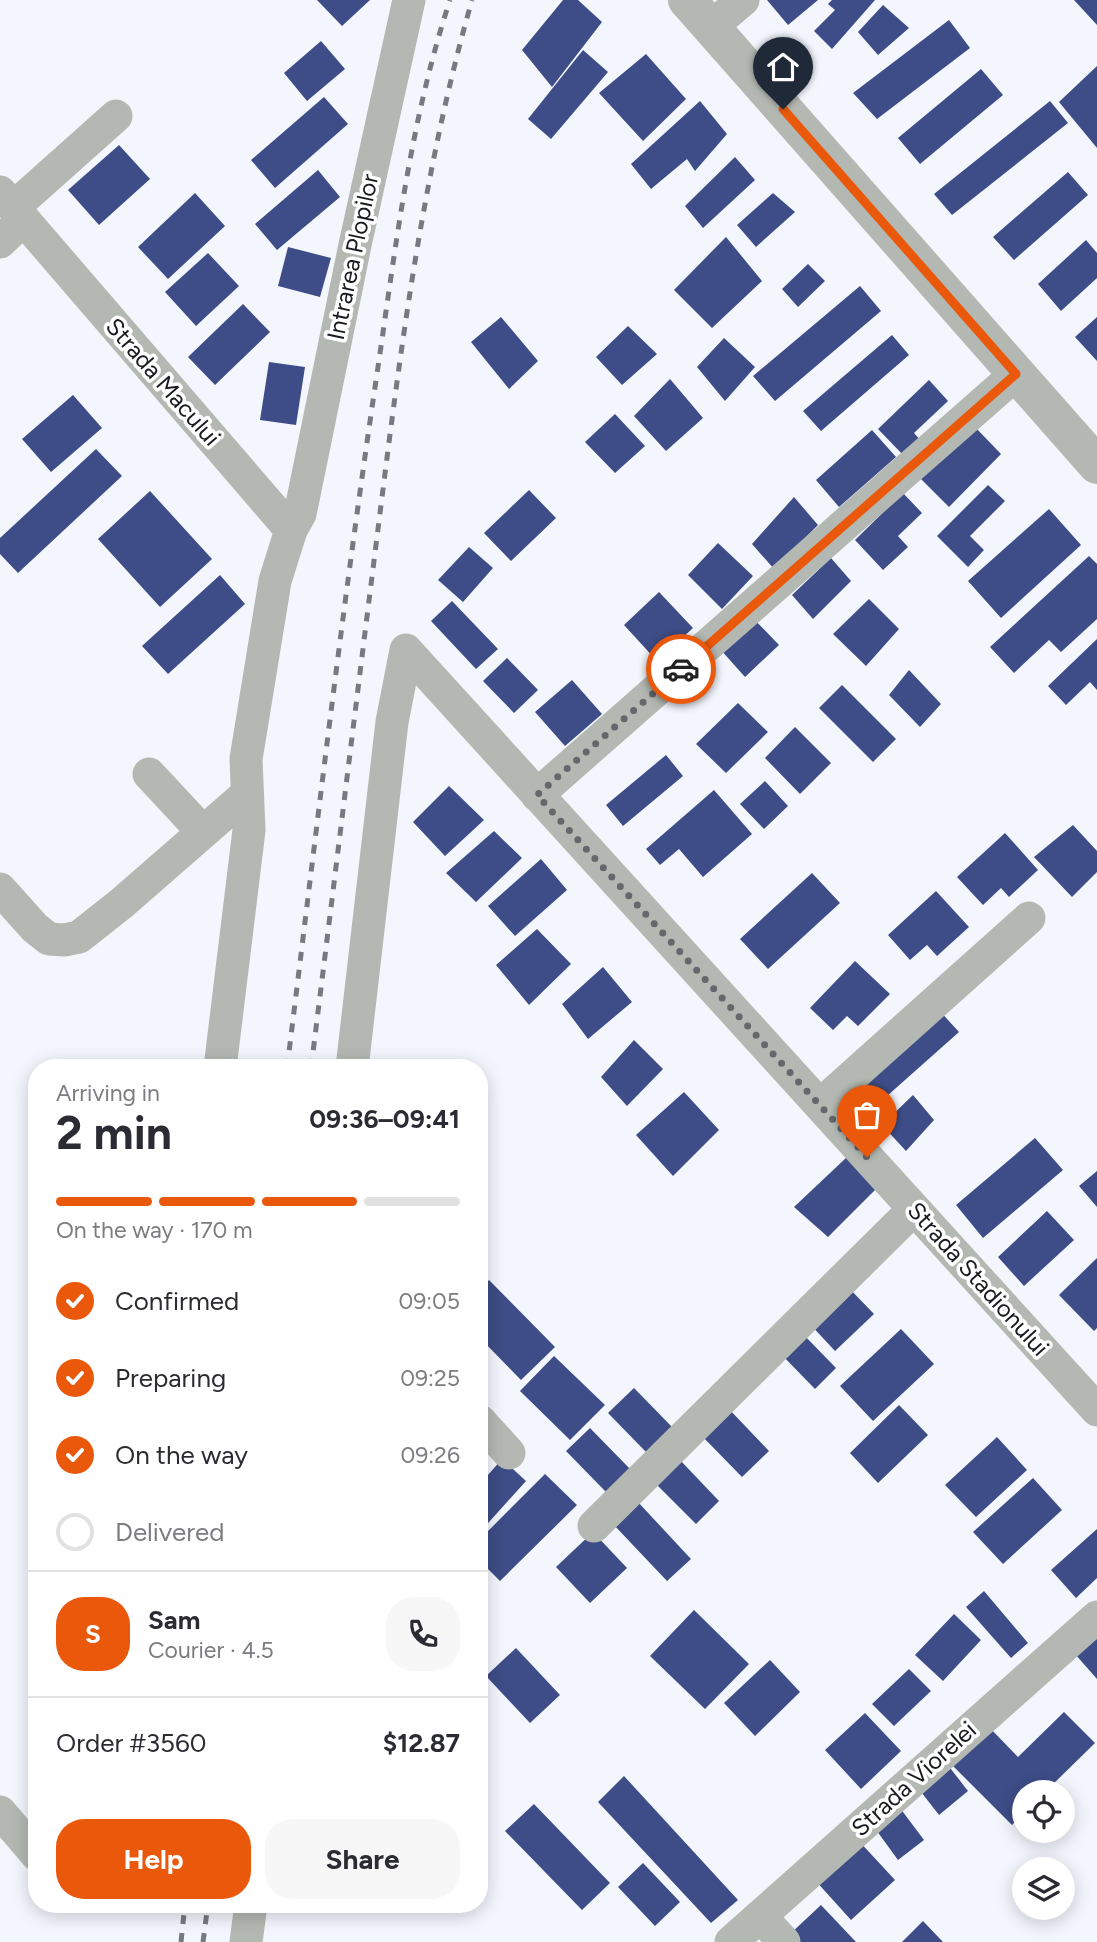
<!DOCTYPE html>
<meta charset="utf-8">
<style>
body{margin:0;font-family:Figtree,sans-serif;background:#f7f7f7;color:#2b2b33;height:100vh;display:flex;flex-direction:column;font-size:26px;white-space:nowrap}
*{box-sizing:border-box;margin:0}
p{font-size:23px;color:#7c7c81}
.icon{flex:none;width:38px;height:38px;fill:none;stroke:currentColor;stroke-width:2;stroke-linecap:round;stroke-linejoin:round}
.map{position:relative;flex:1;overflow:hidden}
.sheet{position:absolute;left:28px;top:1059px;width:460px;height:854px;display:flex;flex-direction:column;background:#fff;border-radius:28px;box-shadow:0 4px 18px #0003}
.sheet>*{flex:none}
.tools{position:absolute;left:1012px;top:1780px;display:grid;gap:14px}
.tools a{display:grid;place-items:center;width:63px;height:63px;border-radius:50%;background:#fff;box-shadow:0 4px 18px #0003;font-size:35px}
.pin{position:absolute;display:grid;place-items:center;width:60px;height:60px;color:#fff;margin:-72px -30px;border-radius:50% 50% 50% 0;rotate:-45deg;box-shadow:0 0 7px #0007}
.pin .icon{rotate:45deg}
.courier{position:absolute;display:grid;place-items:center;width:70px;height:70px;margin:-35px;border:5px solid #ea580c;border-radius:50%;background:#fff;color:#222;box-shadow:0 2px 9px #0007}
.head em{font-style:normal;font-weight:700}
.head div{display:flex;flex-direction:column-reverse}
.head{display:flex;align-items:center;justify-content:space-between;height:119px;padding:0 28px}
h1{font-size:46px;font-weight:700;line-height:52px}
.bar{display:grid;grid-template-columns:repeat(4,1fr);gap:10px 7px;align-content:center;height:84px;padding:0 28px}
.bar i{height:9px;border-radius:5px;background:#e1e1e2}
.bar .on{background:#ea580c}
.bar p{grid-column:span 4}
.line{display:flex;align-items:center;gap:18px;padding:0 28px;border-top:2px solid #e1e1e2}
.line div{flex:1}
.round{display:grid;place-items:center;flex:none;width:74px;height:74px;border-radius:28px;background:#f7f7f7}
ol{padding:0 28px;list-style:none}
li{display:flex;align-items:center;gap:21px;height:77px}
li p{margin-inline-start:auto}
li .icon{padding:7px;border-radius:50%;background:#ea580c;color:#fff;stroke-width:4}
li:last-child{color:#7c7c81}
li i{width:38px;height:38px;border:4px solid #e1e1e2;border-radius:50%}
.primary-button{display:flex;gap:14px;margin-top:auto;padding:14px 28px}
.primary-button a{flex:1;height:80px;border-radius:28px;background:#ea580c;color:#fff;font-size:28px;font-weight:700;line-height:80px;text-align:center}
.primary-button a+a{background:#f7f7f7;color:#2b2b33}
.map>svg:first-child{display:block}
</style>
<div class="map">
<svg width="1097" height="1942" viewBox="0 0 1097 1942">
<rect width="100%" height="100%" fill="#f3f6fd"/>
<path fill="#3e4d87" d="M317 0H370L342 26Z
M563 0H578L602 22 552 87 522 50Z
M767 0H818L788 25Z
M832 0H875L832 49 814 31 835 10 828 4Z
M1074 0H1097V25Z
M883 5 909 28 878 55 858 32Z
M949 20 970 48 877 119 853 93Z
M321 41 345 69 307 101 284 73Z
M583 50 608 72 551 139 528 119Z
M646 54 686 99 643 141 599 93Z
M1097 66V148L1059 102Z
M981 69 1003 95 920 164 898 138Z
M324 97 348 124 275 188 251 160Z
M700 101 727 134 695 171 687 159 651 189 631 164Z
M1050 101 1068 123 952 215 934 194Z
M119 145 150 179 99 225 68 190Z
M735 157 755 180 703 228 685 206Z
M318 170 340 197 277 250 255 224Z
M1068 172 1088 195 1014 260 993 237Z
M195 193 225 226 168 279 138 247Z
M773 193 795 212 756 247 737 225Z
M726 237 762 281 712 328 674 290Z
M1086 240 1097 253V278L1061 311 1038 284Z
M288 247 331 258 320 297 278 286Z
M208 253 239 286 196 326 165 292Z
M808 264 825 281 798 307 782 289Z
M860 286 881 311 775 401 753 376Z
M243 304 270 332 215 385 188 357Z
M501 317 538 361 509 389 471 342Z
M1097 317V361L1075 337Z
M628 326 657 354 622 385 596 357Z
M892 335 909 355 821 431 803 411Z
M724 338 755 367 725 401 697 367Z
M269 362 305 367 296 425 260 420Z
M670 379 703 418 666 451 634 416Z
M929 380 948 401 914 433 922 442 905 457 878 429Z
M73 395 102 428 51 472 22 439Z
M615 414 645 446 615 473 585 442Z
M974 426 1001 454 949 507 921 479Z
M872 430 896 457 839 507 816 480Z
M96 449 122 476 18 573 0 554V538Z
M988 485 1005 501 970 536 984 550 968 567 937 536Z
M529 490 556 518 511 561 484 533Z
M150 491 212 559 160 607 98 539Z
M903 493 922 513 898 536 908 547 883 570 855 540Z
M794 497 818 525 774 569 752 544Z
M1049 509 1081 545 1001 618 968 581Z
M718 543 753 576 722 609 688 575Z
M469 547 493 568 463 602 438 580Z
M1089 556 1097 564V619L1061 652 1049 640 1014 673 990 647Z
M831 558 851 581 813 619 792 595Z
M220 575 245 604 168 674 142 646Z
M659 592 693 628 657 661 624 625Z
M869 599 899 629 866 666 833 634Z
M452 601 498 649 476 669 431 621Z
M752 617 779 645 745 677 720 649Z
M1097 639V690L1090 682 1066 705 1048 686Z
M507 658 538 690 514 713 483 681Z
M909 670 941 704 920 727 889 695Z
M572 680 602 714 565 746 535 712Z
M842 685 896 739 873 762 819 708Z
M738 703 768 732 726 773 696 744Z
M795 727 831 763 800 794 765 758Z
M666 755 683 776 623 826 606 805Z
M765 781 788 806 764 829 740 804Z
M449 786 484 820 445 856 413 822Z
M714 790 752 834 703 877 679 849 660 865 646 849Z
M1073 825 1097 851V872L1072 897 1034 857Z
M494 831 522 858 476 902 446 873Z
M1005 833 1038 870 1009 897 1001 888 983 905 957 877Z
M541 859 567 890 515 936 488 906Z
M812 873 840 903 768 969 740 939Z
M936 891 969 927 937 956 927 945 910 960 888 935Z
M537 929 571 964 529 1005 496 965Z
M855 961 890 994 858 1026 847 1016 833 1030 810 1008Z
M603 967 632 1002 588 1039 562 1004Z
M937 1008 959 1032 869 1112 847 1087Z
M634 1040 663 1069 627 1106 601 1077Z
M684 1092 719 1130 673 1176 636 1135Z
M913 1095 934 1120 906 1151 882 1125Z
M1035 1138 1063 1170 983 1238 956 1205Z
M847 1157 877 1188 828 1237 794 1207Z
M1097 1171V1207L1079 1186Z
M1047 1211 1074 1240 1024 1286 998 1257Z
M1097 1258V1328L1094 1331 1059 1295Z
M489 1280 555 1347 521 1380 480 1338V1290Z
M846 1285 874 1314 835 1351 808 1322Z
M901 1329 934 1364 873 1421 840 1386Z
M800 1331 836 1368 815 1389 779 1352Z
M554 1356 605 1405 570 1440 520 1391Z
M634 1388 673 1428 647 1453 608 1413Z
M899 1405 928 1435 878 1483 850 1453Z
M727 1407 769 1451 742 1477 700 1434Z
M590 1428 631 1470 607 1493 566 1451Z
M997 1437 1027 1470 976 1517 945 1485Z
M502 1459 526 1481 480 1532V1484Z
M680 1460 719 1501 696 1524 656 1484Z
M545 1474 577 1505 500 1581 480 1561V1539Z
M1033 1478 1062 1510 1003 1564 973 1532Z
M637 1501 691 1559 667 1581 613 1524Z
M1097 1529V1578L1076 1598 1051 1570Z
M593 1532 627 1568 590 1603 556 1567Z
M984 1591 1028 1643 1011 1658 966 1607Z
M694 1610 749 1664 705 1709 650 1656Z
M954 1614 981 1640 943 1681 915 1655Z
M1097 1635V1679L1075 1654Z
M516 1648 560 1695 530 1723 486 1676Z
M770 1660 800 1692 755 1736 724 1703Z
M909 1669 931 1691 894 1726 872 1704Z
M37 1678V1697L28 1687Z
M1064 1712 1095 1743 1045 1792H1024V1813L1012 1825 948 1761 986 1724 1018 1757Z
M865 1713 901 1751 861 1789 825 1750Z
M947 1764 968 1791 939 1815 918 1788Z
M624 1776 738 1900 711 1923 598 1802Z
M534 1804 610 1883 582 1910 505 1831Z
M900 1808 924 1840 898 1860 874 1827Z
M857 1839 895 1880 851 1920 814 1879Z
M643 1863 680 1902 655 1926 618 1887Z
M821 1905 856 1942H798L790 1934Z
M923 1921 943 1942H902Z"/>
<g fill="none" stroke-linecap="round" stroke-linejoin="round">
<path stroke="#b3b9b2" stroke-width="33" d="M711 27 743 0
M0 192 291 530 300 514 355 245 409 0
M14 207 116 116
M0 242 23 220
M406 650 1097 1410
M149 774 203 832
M537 795 1016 374
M0 889 35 928 49 939 64 940 79 937 122 903 247 794
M220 1068 249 830 246 759 275 581 291 530
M352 1068 392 722 406 650
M820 1105 1029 918
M480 1421 509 1453
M594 1526 914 1209
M0 1812 37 1855
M760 1916 784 1942
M246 1942 251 1904
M731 1942 1097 1617"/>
<path stroke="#b3b9b2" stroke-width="38" d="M687 0 1097 465"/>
<path stroke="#76797f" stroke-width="5" stroke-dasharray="9 9" stroke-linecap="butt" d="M287 1068C315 843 341 618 374 394 394 262 408 127 450 0
M311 1068C333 893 354 719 376 545 399 362 421 178 472 0
M181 1942 185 1904
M203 1942 208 1904"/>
</g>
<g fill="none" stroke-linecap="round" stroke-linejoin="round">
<path stroke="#65676d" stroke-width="7" stroke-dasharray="0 12.6" d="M681 669 537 795 867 1157"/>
<path stroke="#ea580c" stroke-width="9" d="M681 669 1016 374 783 109"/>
</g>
<g text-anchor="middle" stroke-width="7" stroke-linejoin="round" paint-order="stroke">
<g font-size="24" fill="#181a20" stroke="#fff">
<text transform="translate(353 257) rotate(-78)" y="8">Intrarea Plopilor</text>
<text transform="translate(163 382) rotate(49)" y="8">Strada Macului</text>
<text transform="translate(978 1279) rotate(48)" y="8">Strada Stadionului</text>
<text transform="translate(914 1779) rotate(-42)" y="8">Strada Viorelei</text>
</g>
</g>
</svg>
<div class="tools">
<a><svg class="icon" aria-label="locate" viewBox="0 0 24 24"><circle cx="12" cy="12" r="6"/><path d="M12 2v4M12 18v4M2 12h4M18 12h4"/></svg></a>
<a><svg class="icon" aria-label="layers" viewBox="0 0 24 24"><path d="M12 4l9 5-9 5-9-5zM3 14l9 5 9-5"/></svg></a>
</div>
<div class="pin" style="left:867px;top:1157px;background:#ea580c"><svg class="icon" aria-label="bag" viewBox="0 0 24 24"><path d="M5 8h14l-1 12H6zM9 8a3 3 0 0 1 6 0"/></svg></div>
<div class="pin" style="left:783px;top:109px;background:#1f2937"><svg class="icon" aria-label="home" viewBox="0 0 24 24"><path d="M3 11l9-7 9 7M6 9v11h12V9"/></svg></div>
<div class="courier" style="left:681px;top:669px"><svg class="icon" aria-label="car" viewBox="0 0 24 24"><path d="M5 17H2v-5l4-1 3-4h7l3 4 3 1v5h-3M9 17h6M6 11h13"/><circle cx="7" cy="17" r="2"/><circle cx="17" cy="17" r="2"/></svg></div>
<section class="sheet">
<div class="head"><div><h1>2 min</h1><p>Arriving in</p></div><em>09:36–09:41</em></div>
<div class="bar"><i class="on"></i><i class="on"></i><i class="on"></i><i></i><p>On the way · 170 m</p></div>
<ol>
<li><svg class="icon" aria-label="check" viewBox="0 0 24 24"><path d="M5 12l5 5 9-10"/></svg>Confirmed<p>09:05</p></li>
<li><svg class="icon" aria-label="check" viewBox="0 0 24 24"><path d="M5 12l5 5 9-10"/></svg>Preparing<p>09:25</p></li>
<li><svg class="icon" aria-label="check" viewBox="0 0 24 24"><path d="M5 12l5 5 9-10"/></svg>On the way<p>09:26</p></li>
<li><i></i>Delivered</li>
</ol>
<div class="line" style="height:126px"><b class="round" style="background:#ea580c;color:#fff">S</b><div><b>Sam</b><p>Courier · 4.5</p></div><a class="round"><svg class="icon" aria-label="phone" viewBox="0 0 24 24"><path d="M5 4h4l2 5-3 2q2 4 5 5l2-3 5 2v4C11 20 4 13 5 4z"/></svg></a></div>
<div class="line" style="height:91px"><div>Order #3560</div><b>$12.87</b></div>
<div class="primary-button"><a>Help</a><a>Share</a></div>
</section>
</div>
